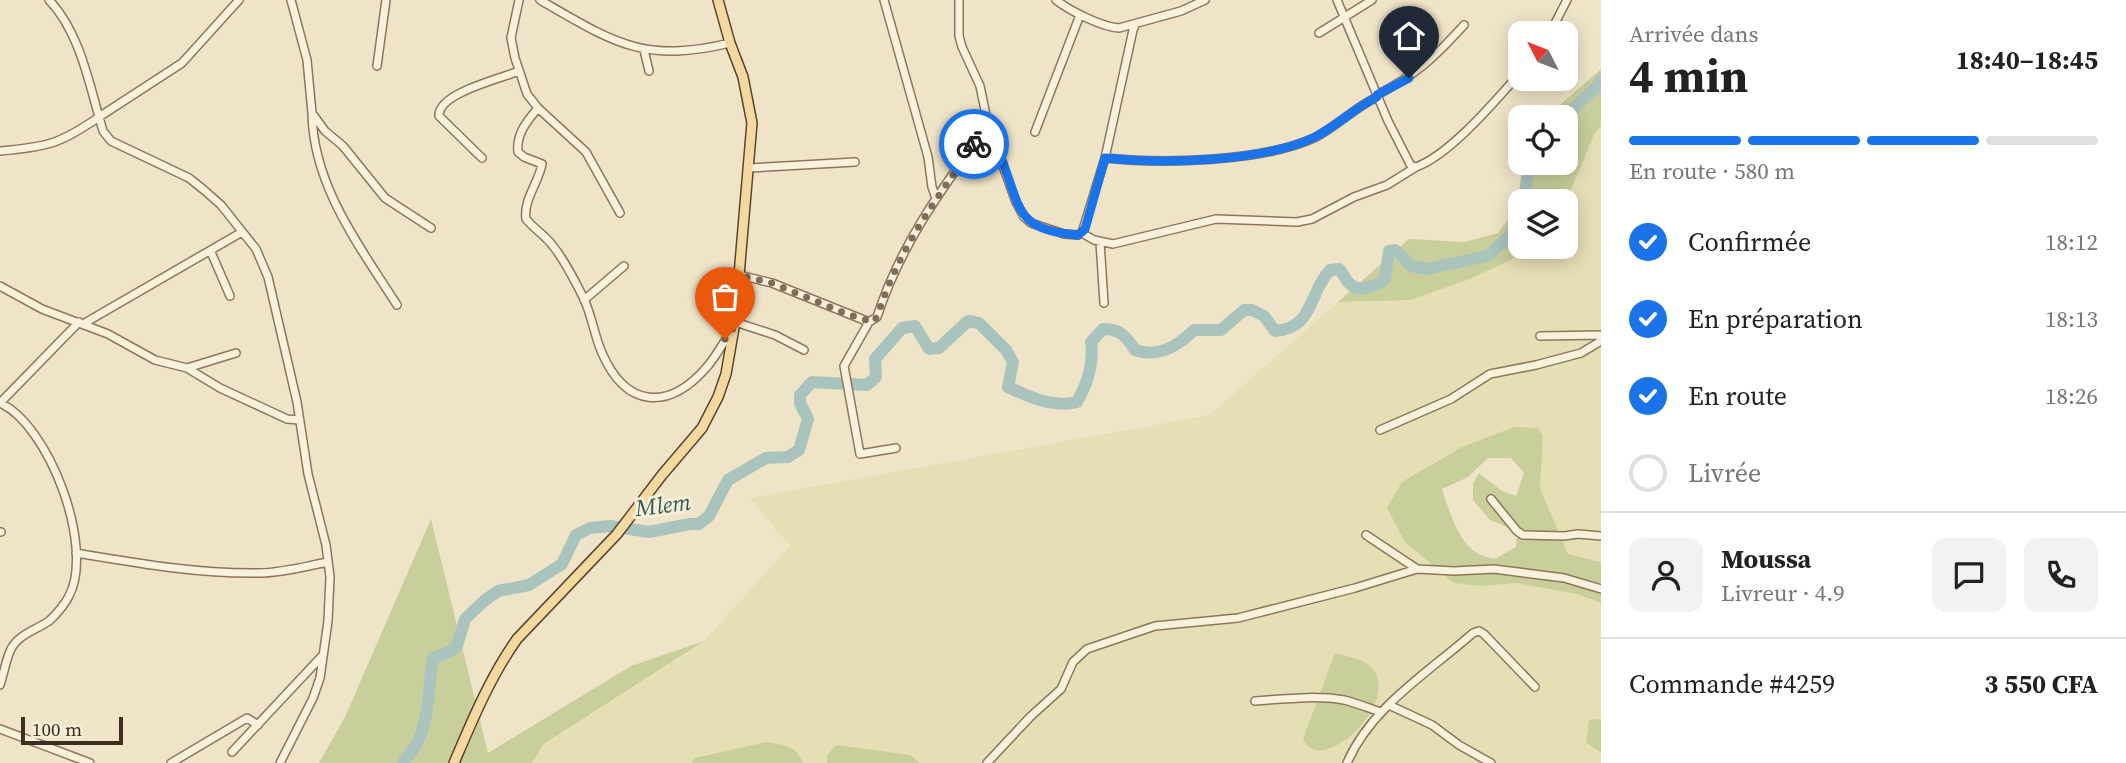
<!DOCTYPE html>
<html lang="fr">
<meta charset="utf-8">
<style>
body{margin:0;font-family:"Source Serif 4",serif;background:#f2f2f2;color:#222;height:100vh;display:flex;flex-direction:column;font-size:26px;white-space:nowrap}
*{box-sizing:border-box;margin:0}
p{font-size:23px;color:#767676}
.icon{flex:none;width:38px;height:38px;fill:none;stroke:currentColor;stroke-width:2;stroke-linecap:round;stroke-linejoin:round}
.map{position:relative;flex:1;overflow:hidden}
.details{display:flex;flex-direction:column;background:#fff;width:525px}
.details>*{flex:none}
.needle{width:46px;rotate:312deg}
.fabs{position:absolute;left:1508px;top:21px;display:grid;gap:14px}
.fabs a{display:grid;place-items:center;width:70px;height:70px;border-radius:14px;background:#fff;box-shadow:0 4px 18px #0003;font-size:35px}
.scale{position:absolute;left:21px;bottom:18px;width:102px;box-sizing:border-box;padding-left:7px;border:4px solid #3d2e20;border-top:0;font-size:19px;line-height:24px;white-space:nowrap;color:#3d2e20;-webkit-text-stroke:5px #f7eed8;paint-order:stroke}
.pin{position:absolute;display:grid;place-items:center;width:60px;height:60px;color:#fff;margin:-72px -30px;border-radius:50% 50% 50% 0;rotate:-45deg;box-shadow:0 0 7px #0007}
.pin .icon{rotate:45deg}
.courier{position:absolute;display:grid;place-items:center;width:70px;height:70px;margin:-35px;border:5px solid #1a73e8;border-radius:50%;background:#fff;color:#222;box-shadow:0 2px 9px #0007}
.overview em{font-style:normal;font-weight:700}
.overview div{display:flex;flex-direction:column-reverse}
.overview{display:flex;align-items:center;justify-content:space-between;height:119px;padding:0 28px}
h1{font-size:46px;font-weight:700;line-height:52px}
.bar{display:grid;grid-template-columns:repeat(4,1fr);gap:10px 7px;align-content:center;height:84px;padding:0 28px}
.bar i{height:9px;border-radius:5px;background:#e0e0e0}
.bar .selected{background:#1a73e8}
.bar p{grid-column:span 4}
.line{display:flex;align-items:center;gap:18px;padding:0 28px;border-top:2px solid #e0e0e0}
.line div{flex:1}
.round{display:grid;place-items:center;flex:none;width:74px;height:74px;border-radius:14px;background:#f2f2f2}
ol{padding:0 28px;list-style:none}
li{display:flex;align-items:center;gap:21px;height:77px}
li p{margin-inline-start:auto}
li .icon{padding:7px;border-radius:50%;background:#1a73e8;color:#fff;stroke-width:4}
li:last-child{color:#767676}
li i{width:38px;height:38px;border:4px solid #e0e0e0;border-radius:50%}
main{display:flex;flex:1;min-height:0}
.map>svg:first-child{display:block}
</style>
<main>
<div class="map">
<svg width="1601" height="763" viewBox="0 0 1601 763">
<rect width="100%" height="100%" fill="#f0e4c8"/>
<path fill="#e6deb5" d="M1601 126V562L1568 554 1540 488 1543 436 1514 427 1462 447 1425 468 1482 586 1516 583 1577 594 1601 603V719L1589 720 1586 743 1601 752V763H920L827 754V763H803L800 754 695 758 692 763H532L544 745 704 641 790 546 750 498 1210 415 1338 302 1410 300 1511 260 1528 247H1566V201L1594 135Z"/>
<path fill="#c9cf9b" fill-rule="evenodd" d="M1601 69V126L1594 135 1566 201H1522L1534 173 1531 163H1566V117H1546Z
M1521 203V247H1528L1511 260 1467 280 1410 300 1338 302 1409 239 1464 242 1498 233Z
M1514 427 1538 428 1543 436 1540 488 1568 554 1601 562V603L1577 594 1516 583 1482 586 1454 583 1405 542 1387 508 1402 482 1462 447ZM1488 458H1511L1524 473 1516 496 1502 491 1479 473 1473 484V500L1490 520 1517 531 1516 547 1494 559C1489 557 1482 556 1478 554 1457 541 1449 510 1442 489L1468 477Z
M431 519 488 753 631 666 704 641 544 744 532 763H319L345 717Z
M1335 653C1345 656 1364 659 1371 667 1400 695 1340 763 1310 748 1307 746 1305 742 1303 739Z
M1601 719V752L1586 743 1589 720Z
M766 742C782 745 797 745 803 763H692L695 758Z
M836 745 910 755 920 763H827V755Z"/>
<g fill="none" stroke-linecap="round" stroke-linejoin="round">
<path stroke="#a9c4bc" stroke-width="12" d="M1565 117 1598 85 1601 80
M1524 201 1529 163
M403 763C407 757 413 751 416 745 430 719 428 686 433 658L447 653 457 646 465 619 484 601 498 591 529 585 562 564 576 535 590 528 610 526 649 532 690 524H699L709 516 728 480 766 458 788 457 799 450 808 419 800 403V395L812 382 867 385 876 377 875 359 902 328 915 326 929 349 939 348 968 321 979 323 1006 350 1013 362 1008 387C1029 397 1053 408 1077 402 1088 383 1094 364 1091 342L1103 329C1120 329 1126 336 1135 350 1158 358 1177 347 1194 330H1221L1244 310H1252L1264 316 1275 331C1314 328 1308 294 1330 270L1339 269C1343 273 1345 279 1349 283 1359 294 1376 286 1385 279L1389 251 1395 250 1399 253 1411 266 1427 269 1487 256 1510 236 1521 219"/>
<g stroke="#8d765c" stroke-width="10">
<path id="minor" d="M49 0C78 30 88 78 99 117L182 63 239 0
M291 0 307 60 312 113 325 131 343 146 385 198 431 228
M519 0 511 38 515 58 527 94 538 108 586 152 620 213
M540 0C613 42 643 64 730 43
M884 0 928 157 932 187 936 198
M959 0V36L962 47 980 86 988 125 1016 202 1024 217 1031 223 1064 234 1078 235 1082 233 1094 240 1113 244 1216 219 1297 222 1312 219 1354 197 1387 185 1416 167
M1056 0C1070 11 1102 27 1119 28L1181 11 1205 0
M1337 0 1388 121 1411 166 1416 167C1450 155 1496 100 1521 72
M1319 33 1372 0
M1550 33 1567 0
M644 50 649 71
M377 66 386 0
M1377 95C1417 74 1434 58 1464 25
M538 108C527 121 516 134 518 152L524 157 542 164C539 182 523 200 526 219 534 229 545 235 553 246 565 261 574 279 583 297 592 315 594 335 602 353 626 408 668 411 706 368 717 356 724 340 734 328
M312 113C313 186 360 247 397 305
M1035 132 1080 15
M0 151C47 147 60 144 99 117L103 131 111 141 189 178 204 190 221 205 256 249 268 277 297 402 308 474 326 545 330 577 328 621 320 678 313 698 280 763
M482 158 439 116C438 93 500 79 519 71
M1105 158C1162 164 1261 162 1314 138 1336 127 1354 108 1377 97
M749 168 855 162
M1082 233 1105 158 1133 30 1136 24
M1100 242 1104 303
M211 252 230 296
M739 275 772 283 869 322 877 317C901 243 943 187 988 125
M0 286 42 309 108 334 155 360 187 368 220 388 287 419 299 420
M584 300 624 266
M735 322 775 335 804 350
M869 322 844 366 860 454 896 448
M83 324 242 232
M1540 336 1601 335
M187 368 236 353
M0 403C49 425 95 547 69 596 65 604 56 615 49 621 36 630 19 634 11 649 6 659 4 673 0 685
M0 403 79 322
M1380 430 1451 399 1490 374 1536 365 1581 353 1601 341
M1491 499 1517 531 1523 535 1564 536 1578 534 1601 536
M0 532H1
M1366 535 1417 569
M76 553C136 563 198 574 259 573 282 573 306 566 328 562
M1255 701C1284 699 1315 695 1344 700 1356 703 1369 708 1381 712
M1389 705 1432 725 1459 745 1491 763
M0 729 90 763
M232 752 322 656
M171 763 247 718 258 725
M987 763 1030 717 1061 689 1073 662 1087 649 1155 626 1238 618 1355 588 1417 569 1454 571 1494 569 1564 578 1601 589
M1347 763C1371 707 1429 672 1473 633L1479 631 1484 634 1535 687"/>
</g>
<g stroke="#5b4430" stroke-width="12">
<path id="major" d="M454 763C472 721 490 677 517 639L617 534 662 475 702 428 718 397 726 374 735 322 752 123 743 77 730 43 718 0"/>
</g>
<use href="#minor" stroke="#faf1dc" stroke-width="7"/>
<use href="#major" stroke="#f3d9a0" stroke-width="9"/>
</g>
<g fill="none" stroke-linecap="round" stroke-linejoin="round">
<path stroke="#7c6e5b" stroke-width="7" stroke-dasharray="0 12.6" d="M725 339 734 327 739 275 772 283 847 314 873 322 877 317C900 246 933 205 974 144"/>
<path stroke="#1a73e8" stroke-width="9" d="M974 144 988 125C992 137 998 148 1002 160 1021 210 1016 230 1078 235L1085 229 1105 158C1163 164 1260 162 1313 138 1336 127 1354 108 1377 97V95L1409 78"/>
</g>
<g text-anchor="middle" stroke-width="6" stroke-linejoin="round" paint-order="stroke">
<g font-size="23" font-style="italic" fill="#2f5d5a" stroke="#f7eed8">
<text transform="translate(663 505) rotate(-7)" y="8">Mlem</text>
</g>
</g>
</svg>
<div class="fabs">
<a><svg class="needle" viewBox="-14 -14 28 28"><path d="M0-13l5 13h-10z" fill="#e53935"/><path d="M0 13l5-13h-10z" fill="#767676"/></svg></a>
<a><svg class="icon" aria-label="locate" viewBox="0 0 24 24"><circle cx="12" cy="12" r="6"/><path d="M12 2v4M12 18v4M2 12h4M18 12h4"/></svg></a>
<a><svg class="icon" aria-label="layers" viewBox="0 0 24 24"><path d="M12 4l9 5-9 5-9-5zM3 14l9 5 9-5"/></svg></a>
</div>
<div class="scale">100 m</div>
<div class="pin" style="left:725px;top:339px;background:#ea580c"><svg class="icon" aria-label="bag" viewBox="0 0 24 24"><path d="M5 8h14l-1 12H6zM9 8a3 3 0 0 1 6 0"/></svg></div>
<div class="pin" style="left:1409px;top:78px;background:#1f2937"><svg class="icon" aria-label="home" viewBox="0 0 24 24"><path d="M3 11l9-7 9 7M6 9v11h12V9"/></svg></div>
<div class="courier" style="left:974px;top:144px"><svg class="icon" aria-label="bike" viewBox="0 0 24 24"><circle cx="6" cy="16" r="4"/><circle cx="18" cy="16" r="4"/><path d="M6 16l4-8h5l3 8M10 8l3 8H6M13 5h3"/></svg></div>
</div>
<section class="details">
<div class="overview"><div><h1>4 min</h1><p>Arrivée dans</p></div><em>18:40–18:45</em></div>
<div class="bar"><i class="selected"></i><i class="selected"></i><i class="selected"></i><i></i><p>En route · 580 m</p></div>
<ol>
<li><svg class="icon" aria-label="check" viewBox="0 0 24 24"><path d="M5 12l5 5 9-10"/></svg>Confirmée<p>18:12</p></li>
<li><svg class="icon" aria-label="check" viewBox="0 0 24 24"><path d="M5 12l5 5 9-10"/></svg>En préparation<p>18:13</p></li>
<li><svg class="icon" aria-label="check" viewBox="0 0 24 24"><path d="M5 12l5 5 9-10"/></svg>En route<p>18:26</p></li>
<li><i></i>Livrée</li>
</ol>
<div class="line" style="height:126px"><a class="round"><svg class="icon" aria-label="person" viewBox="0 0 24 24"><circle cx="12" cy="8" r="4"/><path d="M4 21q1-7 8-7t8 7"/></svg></a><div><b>Moussa</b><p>Livreur · 4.9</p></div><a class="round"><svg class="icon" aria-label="chat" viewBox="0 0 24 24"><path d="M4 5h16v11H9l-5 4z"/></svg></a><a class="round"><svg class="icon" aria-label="phone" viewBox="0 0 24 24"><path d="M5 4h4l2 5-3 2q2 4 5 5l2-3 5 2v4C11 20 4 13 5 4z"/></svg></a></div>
<div class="line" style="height:91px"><div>Commande #4259</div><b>3 550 CFA</b></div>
</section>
</main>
